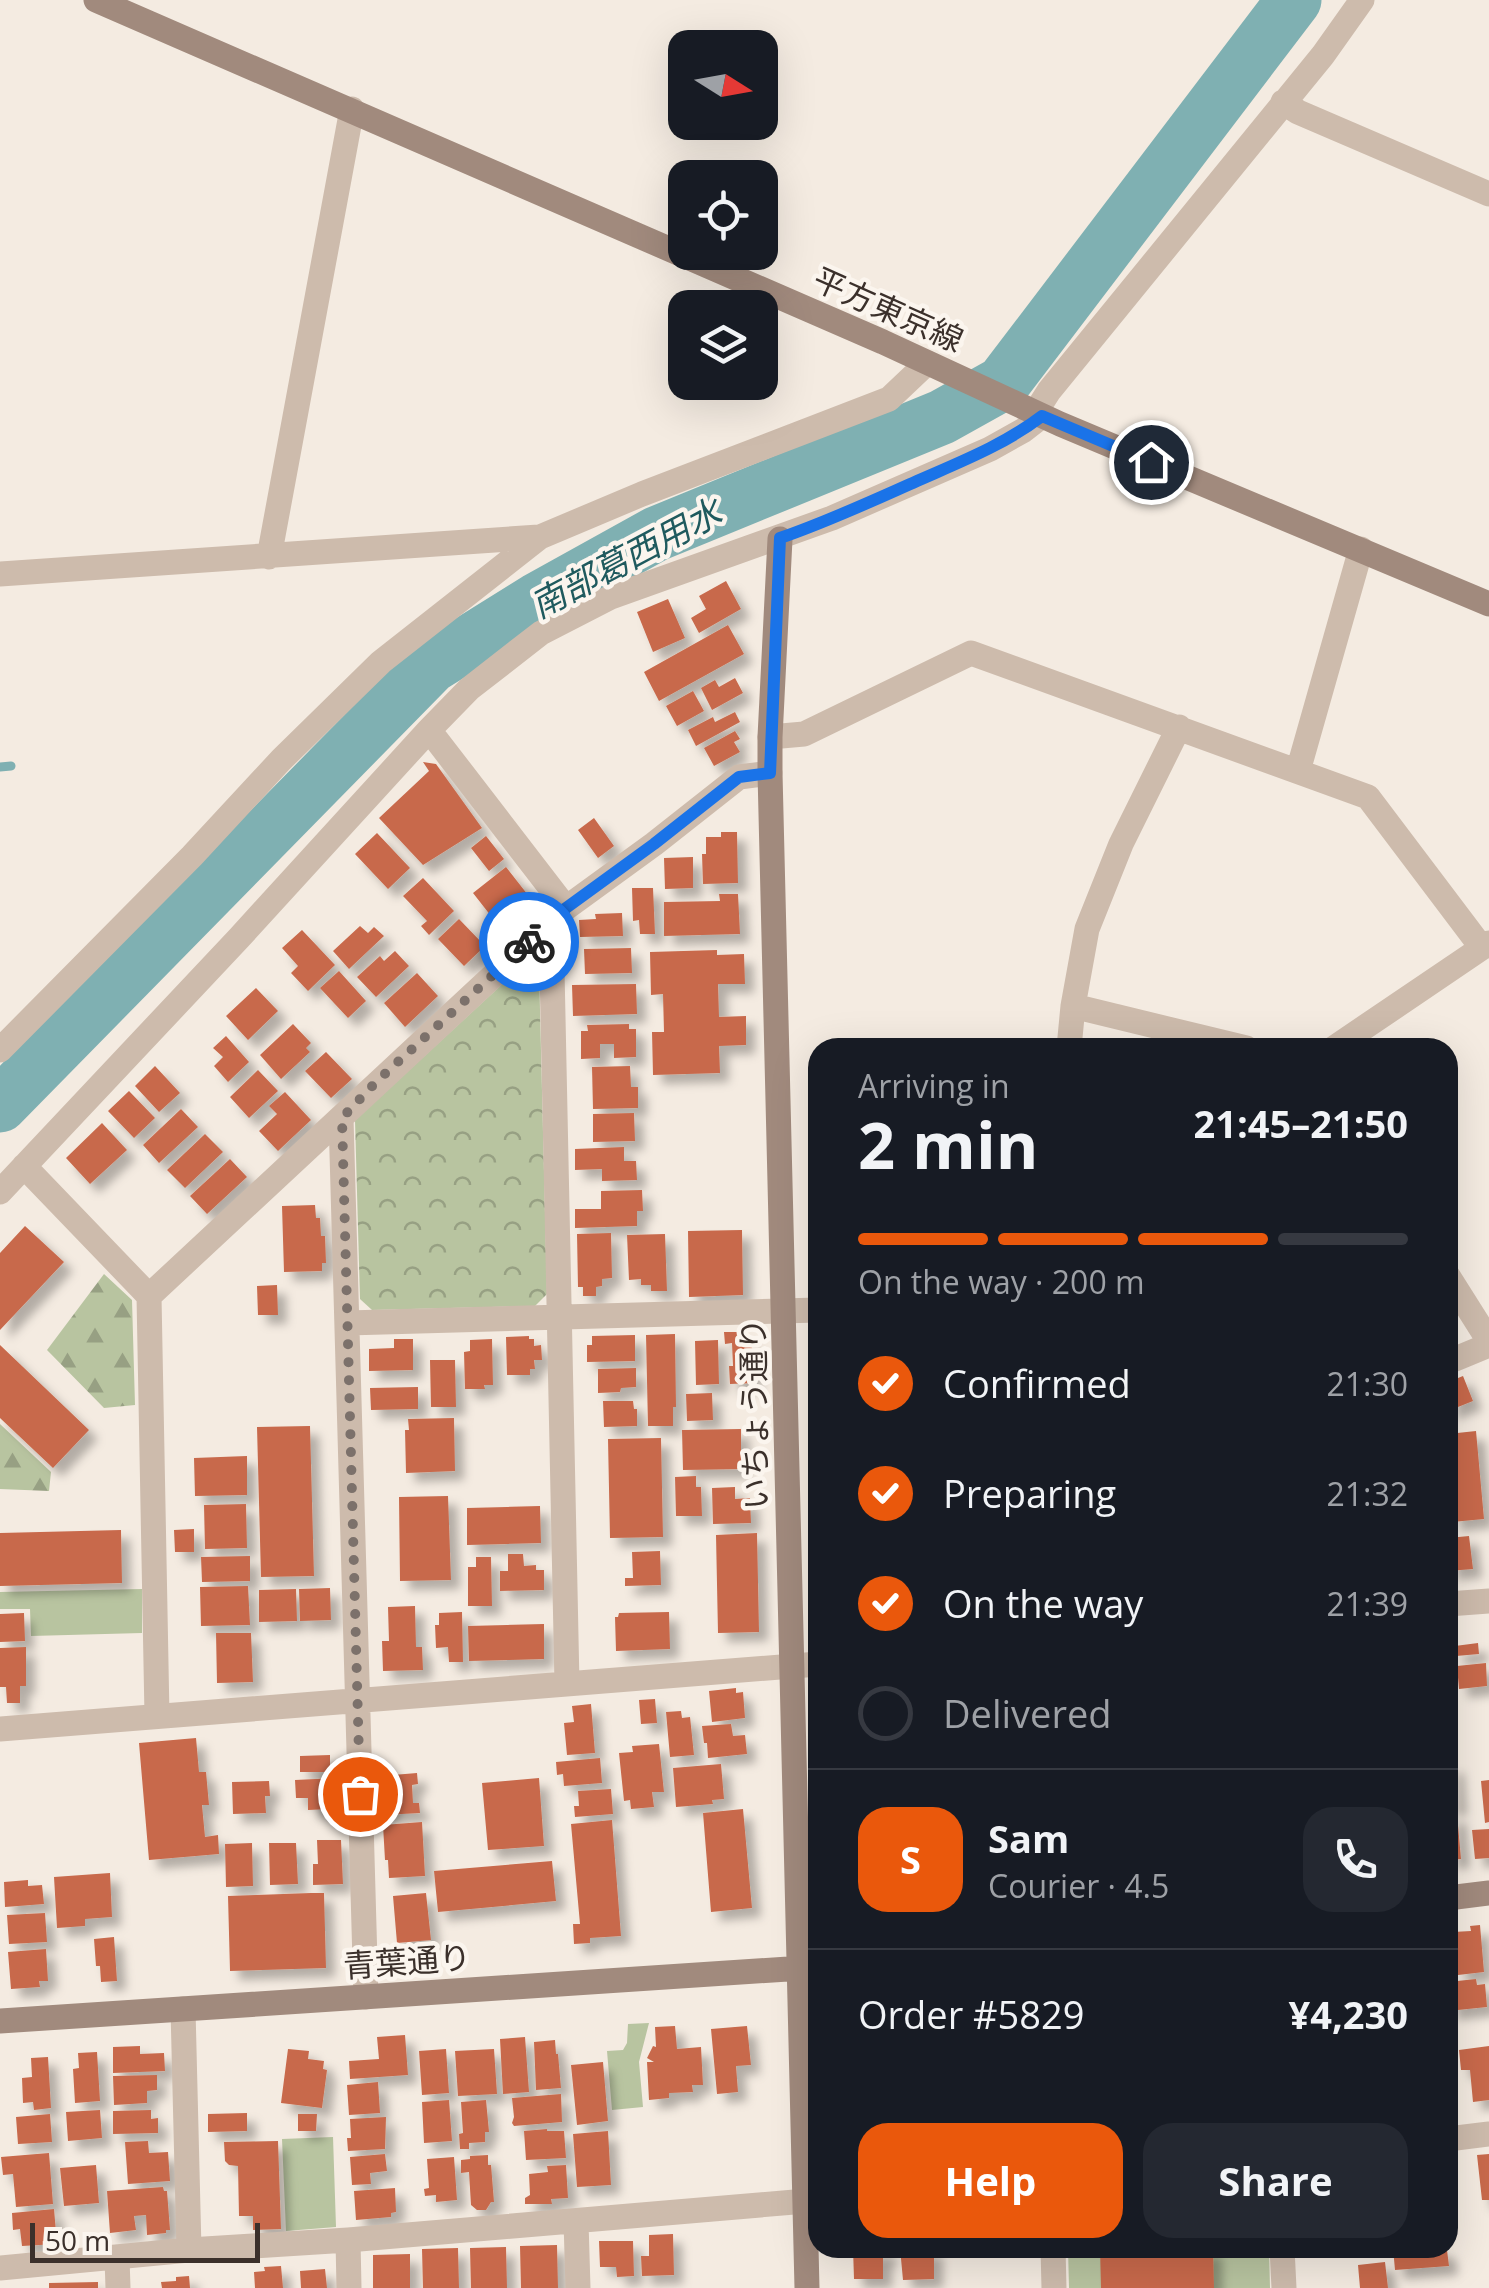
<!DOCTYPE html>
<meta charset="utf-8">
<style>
body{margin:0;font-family:"Open Sans","Noto Sans JP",sans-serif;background:#242831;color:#f1f3f6;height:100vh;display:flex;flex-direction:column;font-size:38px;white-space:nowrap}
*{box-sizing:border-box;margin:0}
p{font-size:32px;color:#9ea1a6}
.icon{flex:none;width:55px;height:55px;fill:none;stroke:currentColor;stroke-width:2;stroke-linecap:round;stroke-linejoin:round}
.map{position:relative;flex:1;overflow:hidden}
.side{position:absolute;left:808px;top:1038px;width:650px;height:1220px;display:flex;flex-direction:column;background:#171b24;border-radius:30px;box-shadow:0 10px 40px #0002}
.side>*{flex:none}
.needle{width:65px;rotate:101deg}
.tools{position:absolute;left:668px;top:30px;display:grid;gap:20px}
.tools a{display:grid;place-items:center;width:110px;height:110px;border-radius:20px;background:#171b24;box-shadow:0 10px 40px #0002;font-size:50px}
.scale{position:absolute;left:30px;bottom:25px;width:230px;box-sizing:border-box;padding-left:10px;border:5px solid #3b302b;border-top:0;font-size:28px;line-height:35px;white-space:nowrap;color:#3b302b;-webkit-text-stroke:8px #fbf5ee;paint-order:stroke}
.pin{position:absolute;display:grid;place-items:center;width:85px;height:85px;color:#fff;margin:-42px;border:5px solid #fff;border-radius:50%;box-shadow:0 2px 10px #0007}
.courier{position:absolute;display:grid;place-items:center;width:100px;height:100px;margin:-50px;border:8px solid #1a73e8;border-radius:50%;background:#fff;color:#222;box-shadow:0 2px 12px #0007}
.summary em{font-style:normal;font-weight:700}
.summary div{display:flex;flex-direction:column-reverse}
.summary{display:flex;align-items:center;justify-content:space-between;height:170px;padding:0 50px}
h1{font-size:65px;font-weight:700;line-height:75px}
.bar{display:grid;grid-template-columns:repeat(4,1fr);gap:15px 10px;align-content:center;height:120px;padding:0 50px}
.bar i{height:12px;border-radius:8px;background:#363941}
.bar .current{background:#ea580c}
.bar p{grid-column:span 4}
.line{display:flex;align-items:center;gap:25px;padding:0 50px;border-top:2px solid #363941}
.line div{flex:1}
.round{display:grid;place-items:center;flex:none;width:105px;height:105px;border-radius:30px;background:#242831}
ol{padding:0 50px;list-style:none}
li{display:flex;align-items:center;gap:30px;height:110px}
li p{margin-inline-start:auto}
li .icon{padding:10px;border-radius:50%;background:#ea580c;color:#fff;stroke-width:4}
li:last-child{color:#9ea1a6}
li i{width:55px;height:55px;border:5px solid #363941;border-radius:50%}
.action{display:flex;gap:20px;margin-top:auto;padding:20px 50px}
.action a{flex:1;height:115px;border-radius:30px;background:#ea580c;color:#fff;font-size:40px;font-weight:700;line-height:115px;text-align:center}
.action a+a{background:#242831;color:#f1f3f6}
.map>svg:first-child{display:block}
</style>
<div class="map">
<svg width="1489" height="2288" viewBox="0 0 1489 2288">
<defs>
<pattern id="forest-firs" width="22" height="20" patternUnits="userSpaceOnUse" patternTransform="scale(2.5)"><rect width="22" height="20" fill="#b8c4a0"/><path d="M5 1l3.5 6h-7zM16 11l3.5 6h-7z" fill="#97a083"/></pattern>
<pattern id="park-crowns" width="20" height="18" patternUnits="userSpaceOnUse" patternTransform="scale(2.5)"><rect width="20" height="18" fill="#b8c4a0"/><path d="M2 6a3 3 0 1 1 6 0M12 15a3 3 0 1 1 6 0" fill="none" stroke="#97a083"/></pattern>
<filter id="shadow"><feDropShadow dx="9" dy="9" stdDeviation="5" flood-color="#0004"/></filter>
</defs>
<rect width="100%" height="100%" fill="#f4ebe1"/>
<path fill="#b8c4a0" d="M142 1589V1633L31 1636 30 1609H0V1592Z
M649 2023 639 2062 643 2107 612 2110 607 2051 623 2050 627 2043 628 2024Z
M333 2137 336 2227 286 2231 282 2139Z
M1068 2248H1269L1270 2288H1069Z"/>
<path fill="url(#forest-firs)" d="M104 1274 132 1300 135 1405 104 1408 47 1350Z
M0 1424 51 1472 49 1491 0 1489Z"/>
<path fill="url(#park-crowns)" d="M522 966 539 969 547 1294 535 1306 372 1310 360 1299 355 1120Z"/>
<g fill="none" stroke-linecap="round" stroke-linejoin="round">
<path stroke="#7fb0b2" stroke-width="9" d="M0 767 11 766"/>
<path stroke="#7fb0b2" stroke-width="55" d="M0 1105 431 666 537 600 656 534 942 417 1003 383 1294 0"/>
</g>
<path fill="#c8694b" filter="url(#shadow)" d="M726 581 741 609 699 633 691 618 706 609 699 596Z
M668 599 685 638 653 652 637 612Z
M728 625 744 654 659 701 644 672Z
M735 678 743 693 712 710 701 688 715 680 719 687Z
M693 691 704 711 677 726 666 706Z
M735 712 740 722 696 746 688 730 713 717 715 722Z
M735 731 740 739 734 742 740 752 714 766 704 748Z
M423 762 436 764 482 828 423 865 379 818 429 771Z
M594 818 614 846 598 858 578 830Z
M721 832H737L738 883 703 884 702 854H706V837H721Z
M377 833 410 868 388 889 355 854Z
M486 836 504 859 489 871 471 848Z
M693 857V888L665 889 664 858Z
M506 867 535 904 502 930 473 893Z
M423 878 454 911 429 935 421 926 427 921 403 896Z
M632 888H653L655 934H640L639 920 633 921Z
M719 894H738L740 934 664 936V902L720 901Z
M622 913 623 936 580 937 579 920 596 919 595 914Z
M459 919 485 946 464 966 438 939Z
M360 926 368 933 374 927 384 936 349 969 333 951Z
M302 930 335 965 308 991 291 973 298 966 282 948Z
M631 948 632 973 585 974 584 949Z
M717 950V955L744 954 745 984H718L719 1017 746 1016V1045L719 1046 720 1073 653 1075 652 1032H664L663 994 651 995 650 952Z
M395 951 409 966 376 997 357 977 380 956 384 961Z
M339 971 366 1001 348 1018 320 988Z
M417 973 438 996 405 1027 384 1003Z
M636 984 637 1014 573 1016 572 985Z
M256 988 278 1011 248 1040 226 1016Z
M293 1024 311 1043 306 1048 310 1052 281 1079 260 1055Z
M629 1024V1029H636V1057L614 1058V1044H600V1058L581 1059V1031H588L587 1025Z
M226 1036 249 1062 228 1082 214 1066 223 1057 213 1048Z
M326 1052 352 1079 331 1098 305 1071Z
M155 1066 180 1093 159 1112 135 1086Z
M630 1066 631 1087H638V1108L593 1109 592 1067Z
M258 1070 278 1091 249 1118 230 1097Z
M129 1091 155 1118 134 1138 108 1111Z
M285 1092 311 1120 278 1151 259 1131 277 1114 269 1106Z
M181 1109 198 1127 159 1163 143 1145Z
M634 1113 635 1141 593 1142V1114Z
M102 1123 127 1150 90 1184 66 1158Z
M205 1134 223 1152 185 1188 167 1170Z
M624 1147V1161H636L637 1180 602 1181V1169L575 1170V1149Z
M230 1159 247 1177 207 1214 190 1196Z
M642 1190 643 1211H637V1226L575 1228V1209H601V1191Z
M315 1205 316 1218H320L321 1236H325L326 1263H322V1271L284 1272 282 1206Z
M25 1226 64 1262 0 1330V1253Z
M742 1230 743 1295 689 1297 688 1231Z
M611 1233 612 1278 602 1279V1286L596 1287V1296H583V1287H578L577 1234Z
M665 1234 667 1291H651V1285H641V1279L629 1280 627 1235Z
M277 1285 278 1315H258L257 1286Z
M724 1332H739V1341H752L753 1383 730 1384 729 1366H733L732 1343 725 1344Z
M675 1334 676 1407H673V1426H648L646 1335Z
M635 1335V1361L587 1362V1345H592V1336Z
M529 1336V1339H534V1346L541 1345 542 1360H534L535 1369H530V1375H507L506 1337Z
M394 1339H413V1370L369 1371V1349L394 1348Z
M492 1339 493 1385H484L485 1389H465L464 1352 470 1351V1340Z
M718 1340 719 1384 696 1385 695 1341Z
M0 1345 89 1430 53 1468 0 1418Z
M430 1360H455L456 1407H431Z
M636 1368V1387L621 1388 620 1392 598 1393V1369Z
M1463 1376 1473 1401 1448 1411V1382Z
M418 1387V1409L371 1410 370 1388Z
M712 1393 713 1420 687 1421 686 1394Z
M603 1401H633L634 1409H637V1426L604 1427Z
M454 1418 455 1471 406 1473 405 1430H409L408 1419Z
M310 1426 314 1576 261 1577 257 1427Z
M741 1429V1469L683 1470 682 1430Z
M1476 1431 1484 1519 1452 1522 1451 1509H1448V1434Z
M661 1438 663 1537 610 1538 608 1439Z
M247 1456V1495L195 1496 194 1458Z
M696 1476V1487H701L702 1516H676L675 1477Z
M735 1487V1499L750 1498 751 1523 713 1524 712 1488Z
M448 1496 451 1580 400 1581 399 1497Z
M246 1504 247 1548 205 1549 204 1505Z
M540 1506 541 1543 467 1545V1508Z
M194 1529V1552H175L174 1530Z
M121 1530 122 1583 0 1586V1533Z
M757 1533 759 1632 718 1633 716 1535Z
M1469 1536 1473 1569 1448 1571V1538Z
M660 1551 661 1585 625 1586V1578H633L632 1552Z
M508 1554H523L524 1566 536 1565V1570H544V1590L500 1591V1571H508Z
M250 1556V1581L202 1582 201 1557Z
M476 1557H491L492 1606H468V1567H476Z
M248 1586 250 1625 201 1626 200 1587Z
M330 1588 331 1620 300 1621 299 1589Z
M296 1589 297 1621 259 1622V1590Z
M415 1606 416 1647H422L423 1670 383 1671 382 1641H389L388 1607Z
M462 1612 463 1662H449L448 1647 436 1648 435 1625H439V1613Z
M669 1612 670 1649 616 1651 615 1617H618L619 1613Z
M24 1613 25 1641 0 1642V1614Z
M544 1624V1659L469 1661 468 1626Z
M216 1633H251L253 1682 217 1683Z
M1478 1643 1479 1654 1456 1656 1455 1646Z
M26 1647V1686H20V1703H7L6 1687H0V1648Z
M1486 1663 1487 1686 1459 1689 1457 1666Z
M736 1688V1693L743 1692 745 1718 712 1722 709 1691Z
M655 1699 657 1723 641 1724 639 1700Z
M591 1704 595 1753 567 1755 564 1723 574 1722 572 1706Z
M681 1711 682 1718 690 1717 694 1755 670 1757 666 1712Z
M731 1724 733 1736 745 1735 747 1754 708 1758 707 1743H704L702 1726Z
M196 1738 199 1772H206L209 1805H202L205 1837 218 1835 219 1854 149 1860 139 1743Z
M659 1744 664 1792H652L654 1807 631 1809 630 1800 624 1801 619 1753 633 1752 632 1746Z
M330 1755V1772H300V1756Z
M600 1758 602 1783 564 1786 563 1774 557 1775 556 1762Z
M721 1764 724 1799 712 1800 713 1804 676 1807 673 1768Z
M1455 1764 1458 1806 1448 1807V1765Z
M417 1773 418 1784 412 1785 413 1803H419L420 1813 383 1815 381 1776Z
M337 1778V1806H330V1809L308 1810V1798H296L295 1780Z
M539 1778 544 1846 488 1850 482 1783Z
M1489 1780V1822L1485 1823 1481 1781Z
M269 1781 270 1796H265L266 1813 233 1814 232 1782Z
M611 1789 613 1814 575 1817 574 1806H579L578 1791Z
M743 1809 752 1908 711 1912 703 1813Z
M1457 1814 1461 1859 1448 1860V1815Z
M612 1820 621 1936 590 1938V1943L574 1944 573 1924H580L571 1824Z
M422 1822 425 1876 389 1878 388 1860H385L383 1825Z
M1489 1829V1858L1475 1859 1472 1830Z
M317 1840H341L343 1884 313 1885V1864H318Z
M252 1843 253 1886 226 1887 225 1844Z
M269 1843H296L298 1884 270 1885Z
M552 1861 556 1901 438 1912 434 1871Z
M110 1873 112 1917 85 1919V1926L57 1928 54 1877Z
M28 1880V1886L42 1885 44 1904 5 1907 4 1882Z
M311 1893H324L326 1968 230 1971 228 1896Z
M426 1893 431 1940 397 1943 393 1896Z
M45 1913 47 1942 9 1944 7 1915Z
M1480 1925 1484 1972 1458 1975 1453 1932 1471 1931 1470 1926Z
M114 1937 117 1981 101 1982 100 1966H96L94 1939Z
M46 1949 48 1981H39L40 1987 11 1989 8 1952Z
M1476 1979 1477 1985 1485 1984 1487 2007 1448 2011V1982Z
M675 2026 677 2049 701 2047 703 2085H692L693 2092 669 2093V2098L649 2100 647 2062H654L647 2058 653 2046 656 2047 655 2027Z
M747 2026 751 2065 736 2066 738 2092 717 2094 711 2029Z
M405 2035 408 2075 350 2079 349 2061 379 2059 377 2037Z
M525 2037 529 2092 503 2094 500 2039Z
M555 2040 556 2054H558L561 2088 536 2090 534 2042Z
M140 2046V2054L164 2053 165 2071 113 2073V2047Z
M1489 2046V2100L1473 2102 1470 2070H1461L1459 2050Z
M288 2049 309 2051 308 2059 324 2061 323 2069 327 2070 322 2108 281 2103Z
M446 2049 449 2093 422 2095 419 2051Z
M494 2049 497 2094 458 2096 455 2051Z
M97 2052 100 2101 75 2103 73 2069 79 2068 78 2053Z
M48 2057 51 2108 34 2110 33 2102 23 2103 22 2078 32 2077 31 2058Z
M603 2062 608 2121 577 2125 571 2065Z
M157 2075V2090L147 2091V2103L114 2105 113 2076Z
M378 2082 380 2113 349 2115 347 2085Z
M561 2094 562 2122 514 2126 512 2123 514 2117 512 2098Z
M449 2100 452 2141 424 2143 422 2102Z
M486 2100 489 2132H485V2142L469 2143V2149H460L459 2134 463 2133 461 2102Z
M100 2110 102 2138 68 2141 66 2112Z
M151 2110V2119L158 2118V2133L113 2134V2111Z
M247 2113V2131L208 2132V2114Z
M50 2114 52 2142 18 2144 16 2117Z
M298 2114H317L316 2131H298Z
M386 2117 385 2149 348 2151 347 2138H351L350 2119Z
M547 2129V2131H564L566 2158 526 2160 524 2131Z
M608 2131 611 2185 577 2187 573 2134Z
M148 2141 149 2153 168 2152 170 2181 128 2184 125 2142Z
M278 2141 281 2229 253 2230V2216H239L238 2166 229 2165 225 2161 224 2142Z
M49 2153 53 2204 16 2207 13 2174 3 2175 1 2157Z
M385 2154 387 2171 370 2173 371 2184 352 2185 350 2157Z
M1489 2154V2200H1482L1477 2155Z
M488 2155V2165H491L494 2202H491L486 2210H477L471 2205 469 2172 461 2173V2160L470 2159V2156Z
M454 2157 457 2200 436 2202V2195L425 2196 424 2189 429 2188 427 2159Z
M96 2165 99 2203 64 2206 60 2168Z
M566 2165 568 2198 551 2199 552 2204H525V2198L530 2195 529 2174 548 2172 547 2166Z
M163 2187 164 2191H167L170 2230H166V2233L147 2235 146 2215 134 2216 136 2230 110 2233 107 2191Z
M395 2188 396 2212 391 2213V2217L356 2220 354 2191Z
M54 2209 57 2244 22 2246 20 2229 13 2230 12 2213Z
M673 2234 674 2275 642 2276 641 2256H649V2235Z
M599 2241H633L634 2276 617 2277 616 2267H600Z
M557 2245 558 2288H521L520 2246Z
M506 2247 507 2288H471L470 2248Z
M458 2248 459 2288H423L422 2249Z
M853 2248H887V2258H883V2279H854Z
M900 2248H934V2279L903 2280Z
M1100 2248H1213L1214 2288H1101Z
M1393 2248H1443L1444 2251 1447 2250 1449 2266 1395 2270Z
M410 2254V2288H373V2255Z
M1385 2262 1388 2288H1360L1358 2265Z
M281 2266 283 2288H255L254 2272 265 2271 264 2267Z
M325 2269 327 2288H301L300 2271Z
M189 2276 190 2288H162L161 2282 176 2281V2277Z
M98 2282V2288H49V2283Z"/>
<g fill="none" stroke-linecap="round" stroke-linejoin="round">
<path stroke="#cdbbac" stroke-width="25" d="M1283 102 1298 112 1489 194
M1035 413 1049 391 1323 55 1362 0
M269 557 352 109
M0 574 539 537
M429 730 566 908
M770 737 804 734 971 653 1368 797 1482 948
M1298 771 1361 549
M551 922 567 1684
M1073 1006 1246 1048
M1069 1048 1073 1006 1087 929 1121 844 1179 727
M1334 1048 1489 943
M0 1050 192 856 281 760 381 662 540 537 642 494 889 399 927 363
M341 1118 366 1997
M24 1166 149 1296 566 908 654 844 739 777 770 773
M0 1192 239 938 429 730 469 689 541 633 611 597 832 518 990 449 1024 430 1042 416
M1448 1276 1489 1341
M149 1296 157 1716
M347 1323 818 1310
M1448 1362 1489 1345
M1448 1604 1489 1601
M0 1729 818 1664
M183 2009 189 2250
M1448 2139 1489 2134
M576 2221 578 2288
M348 2240 349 2288
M1053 2248 1054 2288
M1282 2248 1284 2288
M117 2258 118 2288
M0 2268 189 2250 348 2240 818 2200"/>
<path stroke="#a18a7d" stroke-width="25" d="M96 0 883 342 1060 424 1489 604
M780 539 770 737V773L807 2288
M1448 1898 1489 1893
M0 2021 818 1967"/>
</g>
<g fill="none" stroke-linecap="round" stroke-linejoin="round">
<path stroke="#7c716b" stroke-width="10" stroke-dasharray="0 18" d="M360 1794 342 1118 376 1082 529 942"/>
<path stroke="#1a73e8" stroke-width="12" d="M529 942 566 908 654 844 739 777 770 773 780 538C827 522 872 501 917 481 960 462 1004 445 1042 416L1151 462"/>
</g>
<g text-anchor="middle" stroke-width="9" stroke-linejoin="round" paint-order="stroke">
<g font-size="32" fill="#3b302b" stroke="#fbf5ee">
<text transform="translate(888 310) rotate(24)" y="11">平方東京線</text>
<text transform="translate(755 1414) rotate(-91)" y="11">いちょう通り</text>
<text transform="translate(407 1962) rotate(-4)" y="11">青葉通り</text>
</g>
<g font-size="35" font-style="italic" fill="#1f5a5e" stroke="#fbf5ee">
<text transform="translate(626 559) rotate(-28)" y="12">南部葛西用水</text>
</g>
</g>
</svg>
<div class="tools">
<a><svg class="needle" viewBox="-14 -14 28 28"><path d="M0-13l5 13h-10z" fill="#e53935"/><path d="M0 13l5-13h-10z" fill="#9ea1a6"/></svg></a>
<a><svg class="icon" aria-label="locate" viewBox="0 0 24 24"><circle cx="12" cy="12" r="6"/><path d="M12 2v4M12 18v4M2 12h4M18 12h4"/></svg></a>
<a><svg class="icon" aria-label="layers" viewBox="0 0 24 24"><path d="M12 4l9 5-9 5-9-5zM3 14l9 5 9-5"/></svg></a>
</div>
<div class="scale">50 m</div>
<div class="pin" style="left:360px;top:1794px;background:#ea580c"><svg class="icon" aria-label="bag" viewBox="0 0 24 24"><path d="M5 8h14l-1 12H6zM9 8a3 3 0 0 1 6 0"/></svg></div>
<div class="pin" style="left:1151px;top:462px;background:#1f2937"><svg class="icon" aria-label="home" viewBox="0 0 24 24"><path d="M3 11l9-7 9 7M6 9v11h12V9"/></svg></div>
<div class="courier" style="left:529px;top:942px"><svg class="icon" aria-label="bike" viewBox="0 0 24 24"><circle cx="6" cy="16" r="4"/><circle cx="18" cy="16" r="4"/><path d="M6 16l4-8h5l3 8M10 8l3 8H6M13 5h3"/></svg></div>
<section class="side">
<div class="summary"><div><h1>2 min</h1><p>Arriving in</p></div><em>21:45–21:50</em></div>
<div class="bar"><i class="current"></i><i class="current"></i><i class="current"></i><i></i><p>On the way · 200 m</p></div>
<ol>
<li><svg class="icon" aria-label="check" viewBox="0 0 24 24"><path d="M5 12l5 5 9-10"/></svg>Confirmed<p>21:30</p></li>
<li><svg class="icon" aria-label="check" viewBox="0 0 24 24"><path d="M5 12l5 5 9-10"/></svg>Preparing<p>21:32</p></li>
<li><svg class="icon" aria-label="check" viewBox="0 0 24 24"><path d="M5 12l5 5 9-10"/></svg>On the way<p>21:39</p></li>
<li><i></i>Delivered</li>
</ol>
<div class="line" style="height:180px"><b class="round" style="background:#ea580c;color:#fff">S</b><div><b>Sam</b><p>Courier · 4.5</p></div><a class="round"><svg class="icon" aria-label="phone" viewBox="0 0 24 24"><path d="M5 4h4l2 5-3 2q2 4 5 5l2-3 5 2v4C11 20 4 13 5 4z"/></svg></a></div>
<div class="line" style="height:130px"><div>Order #5829</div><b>¥4,230</b></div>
<div class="action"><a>Help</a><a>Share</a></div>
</section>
</div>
